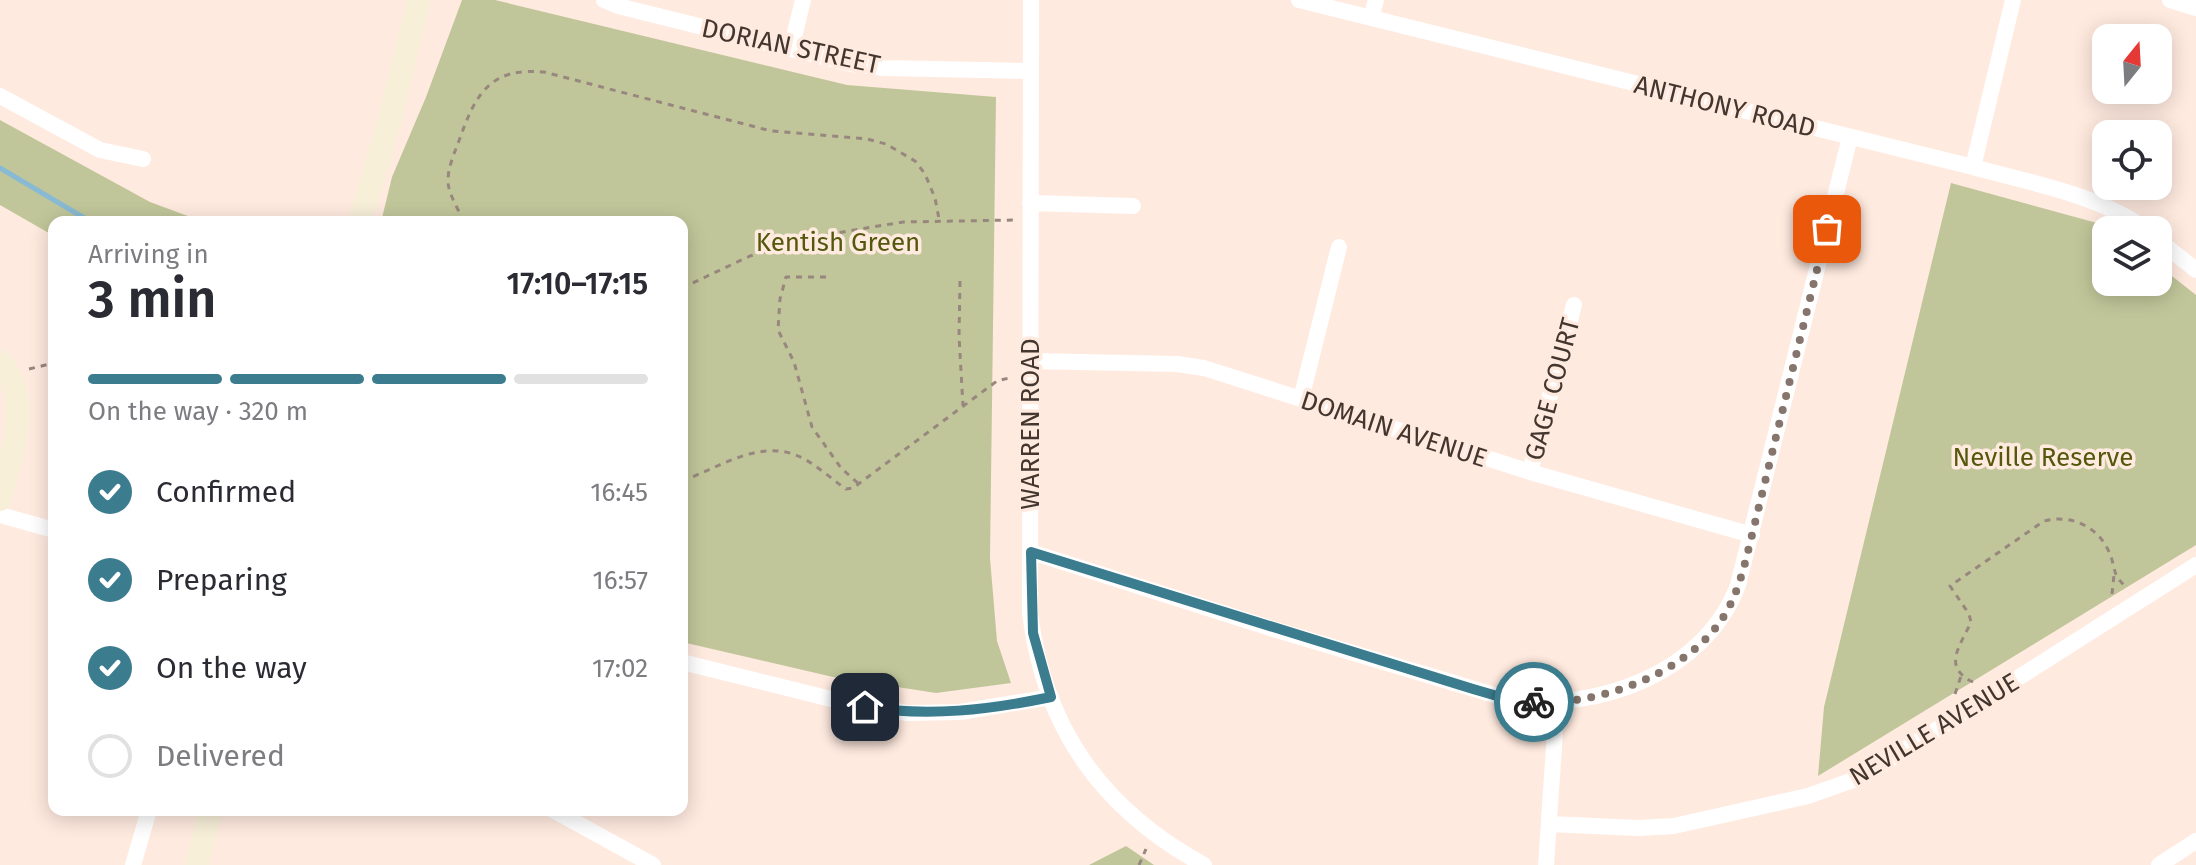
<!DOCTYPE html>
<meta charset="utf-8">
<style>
body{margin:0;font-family:"Fira Sans",sans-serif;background:#f7f7f7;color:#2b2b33;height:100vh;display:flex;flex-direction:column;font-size:30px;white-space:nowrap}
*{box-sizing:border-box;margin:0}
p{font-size:26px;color:#7c7c81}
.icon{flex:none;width:44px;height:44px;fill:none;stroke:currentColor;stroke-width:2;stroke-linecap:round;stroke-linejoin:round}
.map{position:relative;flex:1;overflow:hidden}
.sheet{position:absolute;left:48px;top:216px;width:640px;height:600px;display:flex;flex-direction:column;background:#fff;border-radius:16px;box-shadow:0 4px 20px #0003}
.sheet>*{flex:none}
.needle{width:52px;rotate:18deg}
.fabs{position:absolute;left:2092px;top:24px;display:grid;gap:16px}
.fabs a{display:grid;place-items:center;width:80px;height:80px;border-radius:16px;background:#fff;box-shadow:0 4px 20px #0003;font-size:40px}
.pin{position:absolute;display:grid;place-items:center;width:68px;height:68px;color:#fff;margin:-34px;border-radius:16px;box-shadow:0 4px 12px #0006}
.courier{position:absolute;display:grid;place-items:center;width:80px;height:80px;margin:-40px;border:6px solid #3b7c8f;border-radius:50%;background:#fff;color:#222;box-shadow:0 2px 10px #0007}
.overview em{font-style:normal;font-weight:600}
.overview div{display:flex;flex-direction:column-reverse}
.overview{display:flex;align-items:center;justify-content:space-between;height:136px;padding:0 40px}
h1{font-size:52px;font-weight:600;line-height:60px}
.bar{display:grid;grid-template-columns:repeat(4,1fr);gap:12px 8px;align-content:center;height:96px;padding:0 40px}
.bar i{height:10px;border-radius:6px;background:#e1e1e2}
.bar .selected{background:#3b7c8f}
.bar p{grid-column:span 4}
ol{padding:0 40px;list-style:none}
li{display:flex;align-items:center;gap:24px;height:88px}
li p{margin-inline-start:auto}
li .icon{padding:8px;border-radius:50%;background:#3b7c8f;color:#fff;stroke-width:4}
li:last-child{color:#7c7c81}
li i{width:44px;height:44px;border:4px solid #e1e1e2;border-radius:50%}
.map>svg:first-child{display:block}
</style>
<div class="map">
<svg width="2196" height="865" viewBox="0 0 2196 865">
<rect width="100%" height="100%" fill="#ffeadf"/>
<path fill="#c1c69a" d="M462 0H495L847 85 996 97 990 558 997 641 1011 683 936 693 833 677 682 642V222H381L392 177 426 97Z
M0 120 150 202 204 222H54V236L0 205Z
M1951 183 2108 226 2113 230H2106V282H2158V265L2196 295V545L1818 776 1824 707Z
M1126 846 1154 865H1089Z"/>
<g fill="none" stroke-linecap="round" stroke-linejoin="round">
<path stroke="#89bad3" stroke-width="5" d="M0 168 91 222"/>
<path stroke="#98877e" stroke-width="3" stroke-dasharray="6 6" stroke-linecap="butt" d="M464 222C459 210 448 194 448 181 448 166 455 152 460 138 476 93 491 67 544 72L771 131 867 139 886 144 915 161 925 174 935 198 939 219
M826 277H786L780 299 778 330 794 362 812 427 841 468 860 485
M960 281 959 336 963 406
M682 288 750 256 818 236 903 222 1015 220
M29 369 54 363
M682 481C721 467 764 435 806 460 820 468 833 480 846 489L853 488 997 381 1013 377
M2112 594 2114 575
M1973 682C1941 667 1961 645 1971 622L1969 614 1950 586 2044 521C2070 514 2098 526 2109 552 2116 567 2111 573 2125 586
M1955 694 1961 676
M1139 865 1146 849"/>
<path stroke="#fff" stroke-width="16" d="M604 0 618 6 851 64 884 68 1029 71
M1031 0 1030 613C1044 729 1103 810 1204 865
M1299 0 1973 167C2027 182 2101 195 2146 230
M2170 0 2196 8
M1371 18 1376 0
M791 49 803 0
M0 96 100 150 143 159
M1973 167 2013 0
M1030 203 1133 206
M2158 240 2196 270
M1030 361 1177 364 1204 368 1530 472 1752 535
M1301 399 1339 247
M1530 472 1574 305
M0 515 54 530
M1031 552 1273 629 1511 700C1599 711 1705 673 1738 585L1850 137
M682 662 839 701 907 713 960 712 1051 697
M553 810 653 865
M1549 824 1638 828 1674 826 1808 796 1856 779 1884 763 2196 565
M133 865 149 810
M1546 865 1557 702
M2159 865 2196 841"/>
<path stroke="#f8efd9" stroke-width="24" d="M360 222 390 119 419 0
M0 362C34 401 11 454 0 499
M197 865 211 810"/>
</g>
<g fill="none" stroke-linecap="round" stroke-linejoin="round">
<path stroke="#85756c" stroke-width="8" stroke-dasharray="0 14.4" d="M1534 702C1598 706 1689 673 1724 616 1739 592 1745 563 1752 535L1827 229"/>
<path stroke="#3b7c8f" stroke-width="10" d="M865 707C929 717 988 710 1051 697L1033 633 1031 552 1473 689 1511 700 1534 702"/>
</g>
<g text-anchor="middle" stroke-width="7" stroke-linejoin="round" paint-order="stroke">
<g font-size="26" fill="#43362e" stroke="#ffeadf">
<text transform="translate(791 46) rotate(12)" y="9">DORIAN STREET</text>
<text transform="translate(1725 106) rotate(14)" y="9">ANTHONY ROAD</text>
<text transform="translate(1552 389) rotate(-75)" y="9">GAGE COURT</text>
<text transform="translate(1030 424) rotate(-90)" y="9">WARREN ROAD</text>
<text transform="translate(1394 429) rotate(18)" y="9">DOMAIN AVENUE</text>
<text transform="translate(1934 729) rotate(-31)" y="9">NEVILLE AVENUE</text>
</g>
<g font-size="26" fill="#54580c" stroke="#ffeadf">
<text x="838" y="251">Kentish Green</text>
<text x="2043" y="466">Neville Reserve</text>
</g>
</g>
</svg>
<div class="fabs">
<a><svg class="needle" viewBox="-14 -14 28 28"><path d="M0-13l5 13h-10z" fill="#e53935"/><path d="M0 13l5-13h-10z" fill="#7c7c81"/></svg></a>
<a><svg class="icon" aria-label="locate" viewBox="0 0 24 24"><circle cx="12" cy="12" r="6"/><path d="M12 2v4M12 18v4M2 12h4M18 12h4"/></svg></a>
<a><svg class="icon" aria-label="layers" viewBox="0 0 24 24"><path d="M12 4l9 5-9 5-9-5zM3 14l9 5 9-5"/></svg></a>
</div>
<div class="pin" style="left:1827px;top:229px;background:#ea580c"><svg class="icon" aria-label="bag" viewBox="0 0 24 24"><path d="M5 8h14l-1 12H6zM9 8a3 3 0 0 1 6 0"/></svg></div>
<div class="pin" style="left:865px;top:707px;background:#1f2937"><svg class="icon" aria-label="home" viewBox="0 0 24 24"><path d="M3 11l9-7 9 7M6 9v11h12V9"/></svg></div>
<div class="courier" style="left:1534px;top:702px"><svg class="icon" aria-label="bike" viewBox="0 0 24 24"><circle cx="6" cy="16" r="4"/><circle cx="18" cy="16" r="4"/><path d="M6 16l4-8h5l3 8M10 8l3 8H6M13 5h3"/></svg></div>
<section class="sheet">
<div class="overview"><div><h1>3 min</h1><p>Arriving in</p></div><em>17:10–17:15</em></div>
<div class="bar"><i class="selected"></i><i class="selected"></i><i class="selected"></i><i></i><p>On the way · 320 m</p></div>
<ol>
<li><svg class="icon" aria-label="check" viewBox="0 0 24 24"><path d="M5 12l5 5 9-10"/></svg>Confirmed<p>16:45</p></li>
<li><svg class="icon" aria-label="check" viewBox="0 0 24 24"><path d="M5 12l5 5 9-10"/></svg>Preparing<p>16:57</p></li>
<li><svg class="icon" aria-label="check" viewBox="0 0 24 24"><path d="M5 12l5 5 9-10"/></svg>On the way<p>17:02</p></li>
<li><i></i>Delivered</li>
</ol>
</section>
</div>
